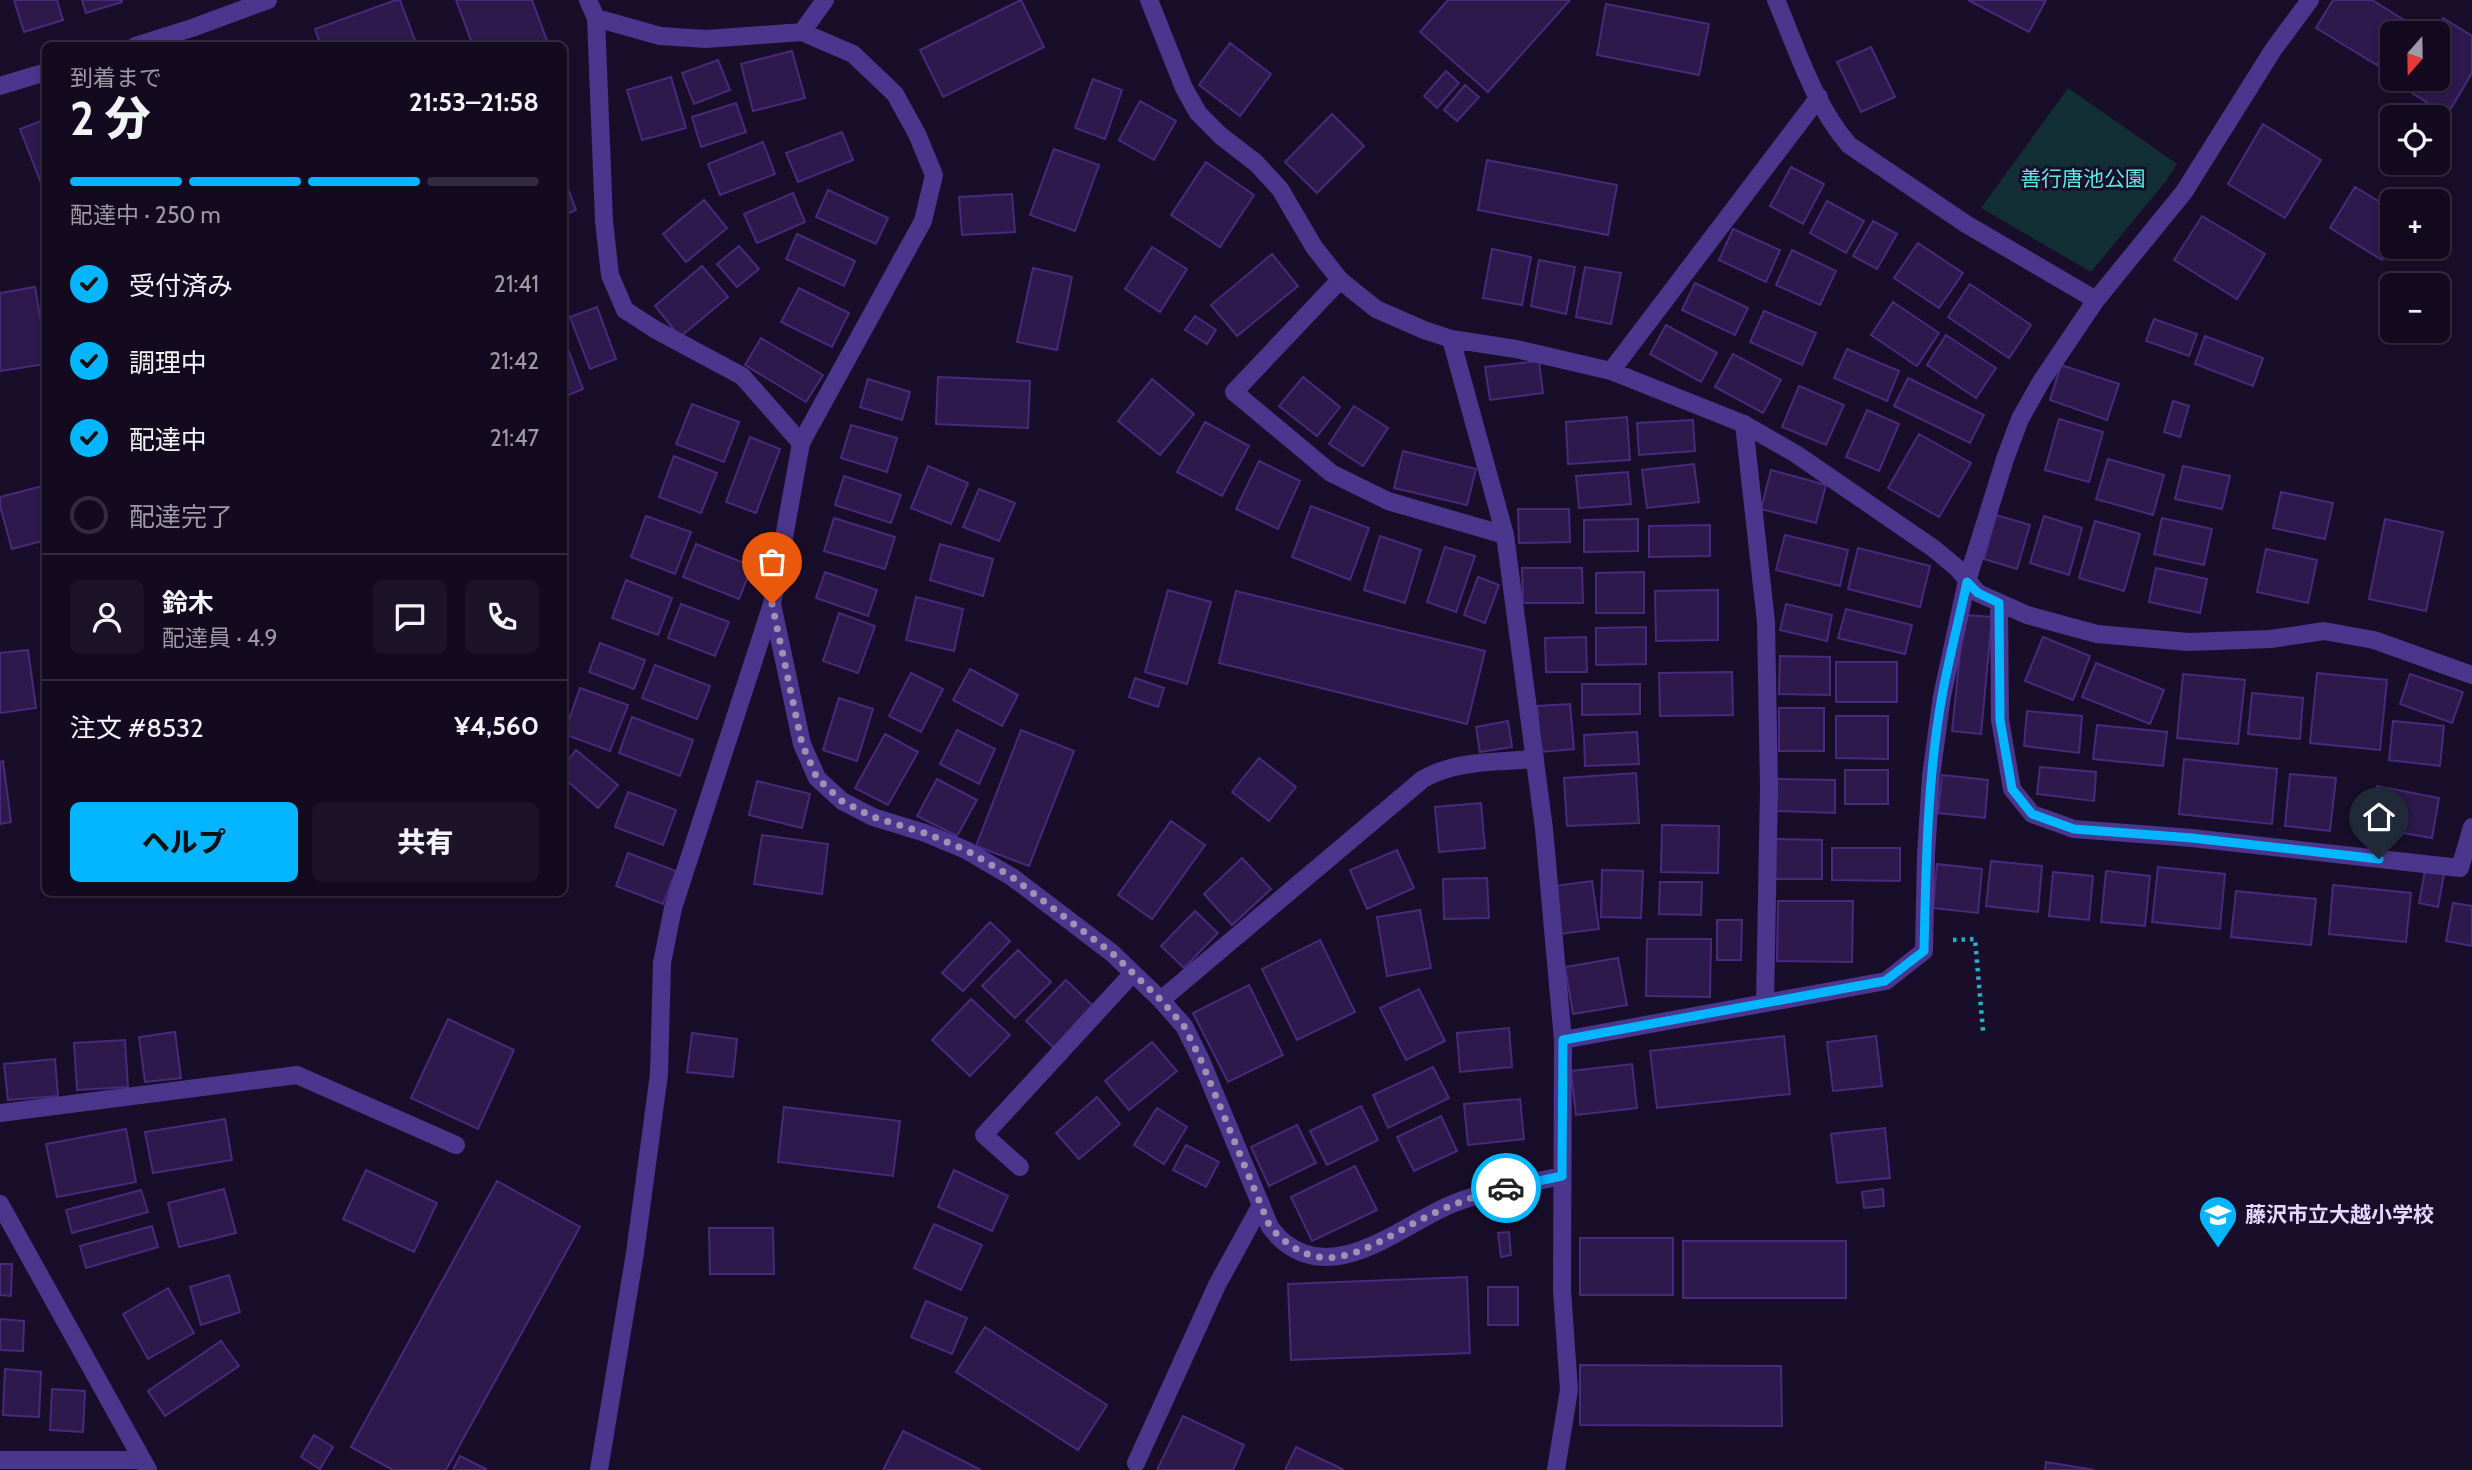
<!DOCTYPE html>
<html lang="ja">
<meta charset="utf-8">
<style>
body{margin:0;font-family:Cabin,"Noto Sans JP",sans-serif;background:#1c1329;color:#f1f3f6;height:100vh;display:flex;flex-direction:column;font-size:26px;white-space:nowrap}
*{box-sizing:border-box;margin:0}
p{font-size:23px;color:#9d9aa5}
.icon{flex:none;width:38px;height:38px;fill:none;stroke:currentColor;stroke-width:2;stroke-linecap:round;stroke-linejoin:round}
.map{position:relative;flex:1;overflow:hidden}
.side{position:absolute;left:42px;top:42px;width:525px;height:854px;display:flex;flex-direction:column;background:#130a20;border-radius:10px;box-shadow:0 4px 10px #0003,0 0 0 2px #322b3e}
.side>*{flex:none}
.needle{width:46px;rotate:200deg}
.fabs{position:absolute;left:2380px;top:21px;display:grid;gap:14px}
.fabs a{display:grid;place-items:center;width:70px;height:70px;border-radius:10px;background:#130a20;box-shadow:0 4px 10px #0003,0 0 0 2px #322b3e;font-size:35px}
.pin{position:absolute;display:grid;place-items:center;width:60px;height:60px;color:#fff;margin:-72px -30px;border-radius:50% 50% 50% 0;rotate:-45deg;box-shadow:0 0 7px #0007}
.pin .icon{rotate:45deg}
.courier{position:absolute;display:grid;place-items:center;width:70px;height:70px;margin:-35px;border:5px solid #04b5ff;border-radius:50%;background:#fff;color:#222;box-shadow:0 2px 9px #0007}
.headline em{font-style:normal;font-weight:800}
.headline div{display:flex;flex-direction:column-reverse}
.headline{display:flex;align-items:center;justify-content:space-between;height:119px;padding:0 28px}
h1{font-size:46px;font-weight:800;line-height:52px}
.bar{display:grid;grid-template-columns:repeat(4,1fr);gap:10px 7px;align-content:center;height:84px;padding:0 28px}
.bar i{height:9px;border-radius:5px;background:#322b3e}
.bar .active{background:#04b5ff}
.bar p{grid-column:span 4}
.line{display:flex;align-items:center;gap:18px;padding:0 28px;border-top:2px solid #322b3e}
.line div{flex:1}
.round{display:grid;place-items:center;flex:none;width:74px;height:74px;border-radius:10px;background:#1c1329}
ol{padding:0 28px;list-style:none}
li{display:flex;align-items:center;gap:21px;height:77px}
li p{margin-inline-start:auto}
li .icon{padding:7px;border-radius:50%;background:#04b5ff;color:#111;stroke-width:4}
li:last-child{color:#9d9aa5}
li i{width:38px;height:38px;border:4px solid #322b3e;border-radius:50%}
.cta{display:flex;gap:14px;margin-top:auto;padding:14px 28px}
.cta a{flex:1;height:80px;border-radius:10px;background:#04b5ff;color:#111;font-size:28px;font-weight:800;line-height:80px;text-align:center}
.cta a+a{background:#1c1329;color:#f1f3f6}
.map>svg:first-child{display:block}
</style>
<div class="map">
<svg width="2472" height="1470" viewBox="0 0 2472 1470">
<rect width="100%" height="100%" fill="#190e2a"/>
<path fill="#112f35" d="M2068 88 2177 164 2166 181 2091 272 1981 208Z"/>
<path fill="#2e194d" stroke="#49297b" stroke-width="2" d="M14 0H57L63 20 24 32Z
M82 0H122V2L86 13Z
M396 0H400L417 46H321L315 29Z
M456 0H532L549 46H473Z
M1021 0 1044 47 943 97 920 50Z
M1448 0H1570L1488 92 1420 32Z
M1968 0H2046L2029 32Z
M2333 0H2372L2404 20 2396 33H2392V40L2377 65 2316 28Z
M1606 4 1709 24 1699 75 1597 55Z
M2443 18 2472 36V73L2447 115 2401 86 2406 79H2438V33H2433Z
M1230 43 1271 74 1240 116 1199 85Z
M1871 47 1895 97 1861 112 1837 62Z
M792 51 805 98 753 111 741 64Z
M718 60 730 90 694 104 682 73Z
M1446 71 1459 83 1437 108 1424 96Z
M671 77 686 128 642 140 627 90Z
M1093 79 1122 90 1105 139 1075 128Z
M1465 85 1479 97 1457 121 1444 110Z
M1140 101 1176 121 1154 160 1119 140Z
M736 103 746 132 701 147 692 117Z
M1332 114 1364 146 1317 193 1285 162Z
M46 119V196L20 129Z
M2263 124 2321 160 2285 218 2228 184Z
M842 132 853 160 798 182 786 153Z
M763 142 775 174 720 195 708 164Z
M1054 149 1099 165 1075 231 1030 215Z
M1487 160 1617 185 1608 235 1478 210Z
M1206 162 1254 195 1220 247 1171 215Z
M1791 167 1824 184 1803 224 1770 206Z
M565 180 576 210 564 215V181Z
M2355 187 2392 209V244L2382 260 2330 228Z
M828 190 888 218 876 244 816 217Z
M793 193 805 222 757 243 744 214Z
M1012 194 1015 232 962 235 959 197Z
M704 200 727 228 686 262 663 234Z
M1827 201 1864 221 1846 253 1810 233Z
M2202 216 2265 254 2237 299 2174 260Z
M1873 221 1897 234 1877 269 1853 256Z
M1733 229 1780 250 1766 282 1719 260Z
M797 234 855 261 844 286 786 259Z
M1918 243 1963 273 1939 308 1894 278Z
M739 246 759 269 737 287 717 264Z
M1152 247 1187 269 1160 312 1125 289Z
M1492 249 1531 257 1522 305 1483 298Z
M1792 250 1836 271 1820 305 1776 285Z
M1272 254 1298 286 1237 336 1211 305Z
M1539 260 1575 267 1566 314 1531 306Z
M702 266 728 297 680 337 655 306Z
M1585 267 1621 273 1611 324 1576 317Z
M1033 268 1072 277 1057 350 1017 342Z
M1695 283 1748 308 1735 335 1682 310Z
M1970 284 2031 325 2009 358 1948 317Z
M35 287 46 351V364L0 371V293Z
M799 288 849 313 832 347 781 322Z
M1893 302 1939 333 1917 366 1871 335Z
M597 307 616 359 590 369 570 317Z
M1764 311 1816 333 1802 365 1750 342Z
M1195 316 1216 330 1207 344 1185 330Z
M2154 319 2197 334 2189 356 2146 341Z
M1666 325 1717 353 1701 382 1650 354Z
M1946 335 1996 368 1976 398 1927 365Z
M2205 336 2263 358 2253 386 2195 364Z
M761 338 823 375 806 402 745 365Z
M568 349 583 389 564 397V351Z
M1847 349 1899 371 1887 401 1834 378Z
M1733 354 1781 380 1763 413 1715 387Z
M1539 361 1543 393 1490 400 1485 367Z
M2061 365 2119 384 2107 420 2050 400Z
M938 377 1030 381 1028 428 936 424Z
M1303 377 1340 407 1317 436 1279 406Z
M1908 378 1984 415 1970 443 1894 406Z
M868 379 910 392 902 420 860 407Z
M1152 379 1194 414 1160 455 1118 421Z
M1799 386 1844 405 1826 445 1782 427Z
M2173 401 2189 406 2180 437 2164 432Z
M692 404 739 422 724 462 676 444Z
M1354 406 1388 428 1363 466 1329 444Z
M1867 410 1899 424 1879 471 1846 457Z
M1627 417 1630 460 1568 464 1566 422Z
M2059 419 2103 432 2089 482 2045 470Z
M1693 420 1695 451 1639 455 1637 423Z
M1205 422 1249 446 1222 496 1177 472Z
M851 425 897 438 887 472 841 458Z
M1919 434 1971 463 1939 517 1888 488Z
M750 437 780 449 756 513 726 502Z
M1403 451 1476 469 1467 505 1394 488Z
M674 456 717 473 701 513 659 497Z
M2108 459 2164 475 2153 515 2096 499Z
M1259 461 1300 481 1278 529 1236 509Z
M1694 464 1699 502 1647 508 1642 470Z
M928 466 968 483 951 524 911 508Z
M2183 466 2230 476 2222 509 2175 499Z
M1771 470 1826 485 1816 523 1761 509Z
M1628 472 1631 504 1579 508 1576 476Z
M844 476 901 495 891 523 835 505Z
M46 485V540L12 549 0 506V497Z
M979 489 1015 503 999 541 963 527Z
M2281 492 2333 503 2325 539 2273 528Z
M1311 506 1369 528 1350 580 1292 557Z
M1518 509H1569L1570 542 1519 543Z
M1996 515 2030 525 2017 569 1984 559Z
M646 516 691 532 675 574 631 557Z
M2044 516 2082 528 2069 575 2030 563Z
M834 518 895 537 885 569 824 551Z
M2162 518 2212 529 2204 565 2154 554Z
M1638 519V551L1584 552V520Z
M2385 519 2443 532 2426 611 2369 599Z
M2095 521 2140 534 2124 591 2079 578Z
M1710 525V556L1649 557V526Z
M1785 535 1848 550 1840 586 1776 570Z
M1380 536 1421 550 1405 603 1364 590Z
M696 544 752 566 739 599 683 577Z
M940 544 993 559 983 596 930 580Z
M1445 547 1475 556 1456 612 1427 602Z
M1858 548 1930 566 1920 607 1848 589Z
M2266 549 2317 560 2308 603 2257 592Z
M1522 568H1582L1583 603H1523Z
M2156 568 2207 579 2200 613 2149 602Z
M825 572 877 590 868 616 816 598Z
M1644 572V613H1596V573Z
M1478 577 1499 585 1485 623 1464 615Z
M626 580 672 598 658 635 612 618Z
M1168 590 1211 602 1187 684 1145 672Z
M1718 590V640L1656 641 1655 591Z
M1236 591 1485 651 1467 724 1219 663Z
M916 597 963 609 954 651 906 640Z
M681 604 729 622 715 656 668 638Z
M1786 604 1832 615 1827 641 1780 630Z
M1846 609 1912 625 1905 654 1838 638Z
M839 613 875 626 858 673 823 661Z
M1964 615 1992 617 1981 734 1952 731Z
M1646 627V664L1596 665V628Z
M1586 637 1587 672H1546L1545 638Z
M2043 637 2090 656 2073 700 2025 681Z
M600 643 645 660 634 689 589 672Z
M28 650 36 708 0 713V653Z
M1780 656 1830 657V695L1779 694Z
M1836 662H1897V702H1836Z
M2096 663 2164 690 2150 724 2082 697Z
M655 665 710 686 697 719 642 698Z
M970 669 1018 695 1002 726 953 700Z
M1732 672 1733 715 1660 716 1659 673Z
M911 673 943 689 921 732 889 716Z
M2317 673 2387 680 2380 750 2310 743Z
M2183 674 2245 680 2238 744 2177 738Z
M2410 674 2463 692 2452 723 2400 704Z
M1135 678 1164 688 1158 707 1129 697Z
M1582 684H1640V714L1582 715Z
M580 688 628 705 610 751 564 734Z
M2252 693 2303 698 2300 739 2248 734Z
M839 698 873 709 857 761 823 750Z
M1570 704 1574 749 1541 752 1537 706Z
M1779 708H1824V751H1779Z
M2027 711 2082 716 2079 753 2024 746Z
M1836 716H1888V759L1836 758Z
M632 717 693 740 680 776 619 753Z
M1508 721 1512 747 1480 752 1476 727Z
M2393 721 2444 726 2440 766 2389 760Z
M2097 725 2167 732 2163 766 2093 759Z
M957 730 995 749 979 784 940 764Z
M1021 730 1074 751 1029 866 976 846Z
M1637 732 1639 764 1585 766 1584 735Z
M885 734 918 752 888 805 855 788Z
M576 750 618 785 598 808 564 778V765Z
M1259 758 1296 787 1269 821 1232 792Z
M2184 759 2277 769 2272 824 2179 814Z
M3 761 11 822 0 824V762Z
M2040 767 2096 772 2094 801 2037 794Z
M1845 770H1888V804H1845Z
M1636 773 1639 823 1567 826 1564 778Z
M2290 774 2336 778 2330 831 2285 826Z
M1942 775 1988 780 1985 818 1938 813Z
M937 779 977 800 957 836 917 816Z
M1776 779 1835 780V813L1776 811Z
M757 781 810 794 802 828 749 815Z
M2377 786 2439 798 2432 838 2369 827Z
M628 792 676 810 663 845 615 827Z
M1481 803 1485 848 1439 852 1435 807Z
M1171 821 1205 845 1152 919 1118 895Z
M1662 825 1719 826 1718 873 1661 872Z
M762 835 828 844 822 894 754 884Z
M1775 839 1822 840V879H1775Z
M1832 848H1900V881L1832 880Z
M1397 850 1414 888 1367 909 1350 870Z
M628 853 676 871 663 904 616 886Z
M1242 858 1271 889 1232 925 1204 894Z
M1991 861 2042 866 2038 912 1986 906Z
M1937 864 1982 869 1978 913 1933 908Z
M2158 867 2225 874 2220 929 2152 922Z
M1602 870 1643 871 1641 918 1601 917Z
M2106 871 2150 876 2145 926 2101 922Z
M2425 871 2444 874 2438 907 2419 903Z
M2053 872 2093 876 2089 920 2049 916Z
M1487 878 1489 918 1444 919 1443 879Z
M1592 881 1599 929 1560 934 1554 886Z
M1660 882H1702L1701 915 1659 914Z
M2333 885 2411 893 2406 942 2329 934Z
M2236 891 2316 899 2311 945 2231 937Z
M1778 901H1853L1852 962 1777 961Z
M2453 903 2472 906V946L2446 941Z
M1420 910 1431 968 1387 976 1377 917Z
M1195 911 1218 933 1184 968 1161 946Z
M1717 920H1742L1741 960H1717Z
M990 922 1010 941 963 991 942 973Z
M1647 939H1711L1710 997 1646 996Z
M1320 940 1355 1012 1297 1040 1262 969Z
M1018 950 1051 982 1015 1018 982 986Z
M1618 958 1627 1005 1573 1014 1565 967Z
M1066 980 1093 1006 1054 1048 1026 1021Z
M1249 985 1283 1055 1228 1082 1193 1013Z
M1419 989 1445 1041 1406 1060 1380 1008Z
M971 999 1010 1035 970 1076 932 1040Z
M448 1019 514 1050 478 1129 411 1098Z
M1509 1028 1512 1067 1460 1072 1457 1033Z
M175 1032 181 1078 145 1082 139 1037Z
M692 1033 737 1039 733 1077 687 1072Z
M1784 1036 1790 1094 1657 1108 1650 1051Z
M1876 1036 1882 1086 1833 1091 1827 1042Z
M125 1040 128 1087 77 1090 74 1043Z
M1152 1042 1177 1071 1129 1110 1105 1081Z
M55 1059 58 1096 8 1100 4 1064Z
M1632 1064 1637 1108 1576 1115 1571 1071Z
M1433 1067 1449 1098 1388 1128 1373 1095Z
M1097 1097 1120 1124 1079 1159 1056 1133Z
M1520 1099 1524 1139 1468 1145 1464 1104Z
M1361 1106 1378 1140 1327 1165 1310 1131Z
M784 1107 900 1121 893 1176 778 1162Z
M1157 1108 1187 1127 1164 1164 1134 1145Z
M1441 1116 1457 1151 1414 1171 1397 1137Z
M225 1119 232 1160 153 1173 145 1132Z
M1297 1125 1316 1163 1269 1186 1251 1147Z
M1885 1128 1890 1178 1837 1183 1831 1134Z
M126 1129 136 1182 57 1197 46 1144Z
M1186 1145 1219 1162 1206 1187 1173 1170Z
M1355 1166 1377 1210 1312 1241 1291 1197Z
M366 1170 437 1203 414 1252 343 1219Z
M954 1170 1008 1196 992 1231 938 1207Z
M497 1181 580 1227 446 1470H393L351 1447Z
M224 1189 236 1233 179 1247 168 1203Z
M1883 1189 1884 1206 1864 1208 1862 1192Z
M141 1190 148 1212 72 1233 66 1210Z
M934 1224 982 1245 961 1290 914 1268Z
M152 1226 158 1247 86 1268 80 1246Z
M709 1228H773L774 1274H710Z
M1509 1232 1511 1255 1501 1257 1498 1233Z
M1580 1238H1673V1295H1580Z
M1683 1241H1846V1298H1683Z
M0 1264H12L11 1296 0 1295Z
M229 1275 240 1312 201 1325 190 1287Z
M1467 1277 1470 1353 1291 1360 1288 1284Z
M1488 1287H1518V1325H1488Z
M168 1288 194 1333 148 1359 123 1314Z
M926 1301 967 1318 952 1354 911 1337Z
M0 1319 24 1321 23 1351 0 1350Z
M985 1327 1107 1405 1078 1450 956 1372Z
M221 1341 239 1366 165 1416 148 1391Z
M1580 1365 1781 1366 1782 1426 1580 1425Z
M5 1369 41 1372 39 1417 3 1415Z
M52 1389 85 1391 83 1432 50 1430Z
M1183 1416 1244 1445 1233 1470H1157Z
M903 1431 981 1470H883Z
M314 1435 333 1447 320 1469 301 1457Z
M1296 1447 1344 1470H1285Z
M460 1456 486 1469 485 1470H453Z
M2046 1462 2095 1470H2045Z"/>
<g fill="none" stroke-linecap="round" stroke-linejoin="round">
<path stroke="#26b0c5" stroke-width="4.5" stroke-dasharray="3.5 5" stroke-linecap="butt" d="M1953 940 1975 939 1983 1031"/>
<path stroke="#4a368d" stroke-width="18" d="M596 18 604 221 610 275 625 310 656 330 742 376 801 443
M1340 280 1234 392 1331 473 1388 501 1505 535
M1744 424 1766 622 1769 788 1765 1003
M1161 1000 1423 779C1456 760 1498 762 1535 759
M1020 1167 984 1135 1133 973
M1136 1463 1217 1285 1261 1205"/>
<path stroke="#4a368d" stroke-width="18" d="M588 0 596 18 660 36 706 39 802 32 853 54 895 94 917 134 934 175 923 221 801 443 772 604 673 908 662 963 659 1074 635 1253 599 1470
M1149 0 1184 88 1198 113 1221 136 1256 163 1280 189 1314 247 1340 280 1376 309 1424 330 1451 339 1516 349 1611 371 1744 424 1796 454 1933 548 1957 568 1978 593 2027 615 2097 634 2188 642 2271 639 2324 631 2374 640 2472 675
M1776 0C1797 49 1814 105 1849 145L1966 224 2096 300
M802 32 825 0
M1451 339 1505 535 1544 829 1563 1040 1562 1290 1569 1390 1556 1470
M1611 371 1819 97
M1999 603 2000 720 2012 789 2032 814 2074 829 2192 838 2460 868 2472 827
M772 604 802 744 817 778 842 801 873 817 925 833 966 850 1012 877 1112 953 1161 1000 1184 1026 1200 1058 1270 1227C1274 1232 1279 1238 1284 1242 1337 1285 1403 1224 1452 1204 1487 1190 1525 1184 1562 1176
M1563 1040 1886 981 1924 951 1926 855 1931 776 1942 696 1967 581 2005 459 2020 419 2042 380 2096 300 2184 192 2273 50 2310 0
M0 1113 297 1075 456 1145
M0 1460H141"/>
<path stroke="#4a368d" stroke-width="18" d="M135 46 192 28 268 0
M0 86 46 72
M0 1204 148 1470"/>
</g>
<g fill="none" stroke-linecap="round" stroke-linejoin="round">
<path stroke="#9d91b4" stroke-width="7" stroke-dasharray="0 12.6" d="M772 604 802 744 817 778 842 801 873 817 925 833 966 850 1012 877 1112 953 1161 1000 1184 1026 1200 1058 1270 1227C1322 1284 1364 1249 1420 1220 1447 1206 1476 1195 1506 1188"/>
<path stroke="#04b5ff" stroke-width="9" d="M1506 1188 1562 1176 1563 1040 1885 981 1924 951C1926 866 1927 780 1942 696 1949 658 1959 620 1967 582L1978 593 1999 603 2000 720 2012 789 2032 814 2074 829 2192 838 2379 859"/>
</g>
<defs>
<g id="school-pin" transform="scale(2.0125)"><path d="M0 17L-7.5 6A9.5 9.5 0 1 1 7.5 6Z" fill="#04b5ff" stroke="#190e2a"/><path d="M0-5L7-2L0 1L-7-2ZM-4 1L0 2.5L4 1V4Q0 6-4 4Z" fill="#fff"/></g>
</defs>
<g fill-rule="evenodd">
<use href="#school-pin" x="2218" y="1215"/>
</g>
<g text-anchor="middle" stroke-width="6" stroke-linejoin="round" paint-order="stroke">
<g font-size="21" fill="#59eae1" stroke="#190e2a">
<text x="2083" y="186">善行唐池公園</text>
</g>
<g font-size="21" font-weight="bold" fill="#e4d8ff" stroke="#190e2a" text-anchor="start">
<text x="2245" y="1222">藤沢市立大越小学校</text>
</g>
</g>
</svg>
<div class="fabs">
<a><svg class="needle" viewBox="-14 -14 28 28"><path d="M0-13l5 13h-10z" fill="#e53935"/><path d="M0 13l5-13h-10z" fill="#9d9aa5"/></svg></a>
<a><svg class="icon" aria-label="locate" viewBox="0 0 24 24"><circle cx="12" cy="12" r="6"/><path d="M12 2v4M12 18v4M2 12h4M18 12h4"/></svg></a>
<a>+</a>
<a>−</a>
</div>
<div class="pin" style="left:772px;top:604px;background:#ea580c"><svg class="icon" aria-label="bag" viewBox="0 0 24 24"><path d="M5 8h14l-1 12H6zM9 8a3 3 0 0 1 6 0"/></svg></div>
<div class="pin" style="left:2379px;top:859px;background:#1f2937"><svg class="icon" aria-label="home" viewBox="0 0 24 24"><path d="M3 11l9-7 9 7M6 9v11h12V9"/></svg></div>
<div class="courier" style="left:1506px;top:1188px"><svg class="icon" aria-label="car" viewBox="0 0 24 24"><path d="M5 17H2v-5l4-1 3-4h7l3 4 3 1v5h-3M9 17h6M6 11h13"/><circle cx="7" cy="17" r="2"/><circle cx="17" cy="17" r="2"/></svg></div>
<section class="side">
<div class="headline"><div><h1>2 分</h1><p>到着まで</p></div><em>21:53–21:58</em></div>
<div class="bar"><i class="active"></i><i class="active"></i><i class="active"></i><i></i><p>配達中 · 250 m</p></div>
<ol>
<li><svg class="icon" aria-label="check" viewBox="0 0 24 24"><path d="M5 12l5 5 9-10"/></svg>受付済み<p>21:41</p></li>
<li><svg class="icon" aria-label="check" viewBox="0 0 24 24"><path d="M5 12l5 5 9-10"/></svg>調理中<p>21:42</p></li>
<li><svg class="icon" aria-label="check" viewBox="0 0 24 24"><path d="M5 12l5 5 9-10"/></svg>配達中<p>21:47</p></li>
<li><i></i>配達完了</li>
</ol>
<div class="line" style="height:126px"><a class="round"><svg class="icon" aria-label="person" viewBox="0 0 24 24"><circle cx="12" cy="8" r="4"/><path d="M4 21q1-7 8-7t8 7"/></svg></a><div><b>鈴木</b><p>配達員 · 4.9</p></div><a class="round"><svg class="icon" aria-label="chat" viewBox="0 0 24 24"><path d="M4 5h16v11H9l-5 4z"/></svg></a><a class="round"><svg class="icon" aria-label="phone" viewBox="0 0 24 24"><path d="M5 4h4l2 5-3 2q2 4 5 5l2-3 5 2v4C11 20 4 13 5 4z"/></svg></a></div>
<div class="line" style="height:91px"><div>注文 #8532</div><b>¥4,560</b></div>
<div class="cta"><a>ヘルプ</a><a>共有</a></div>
</section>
</div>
